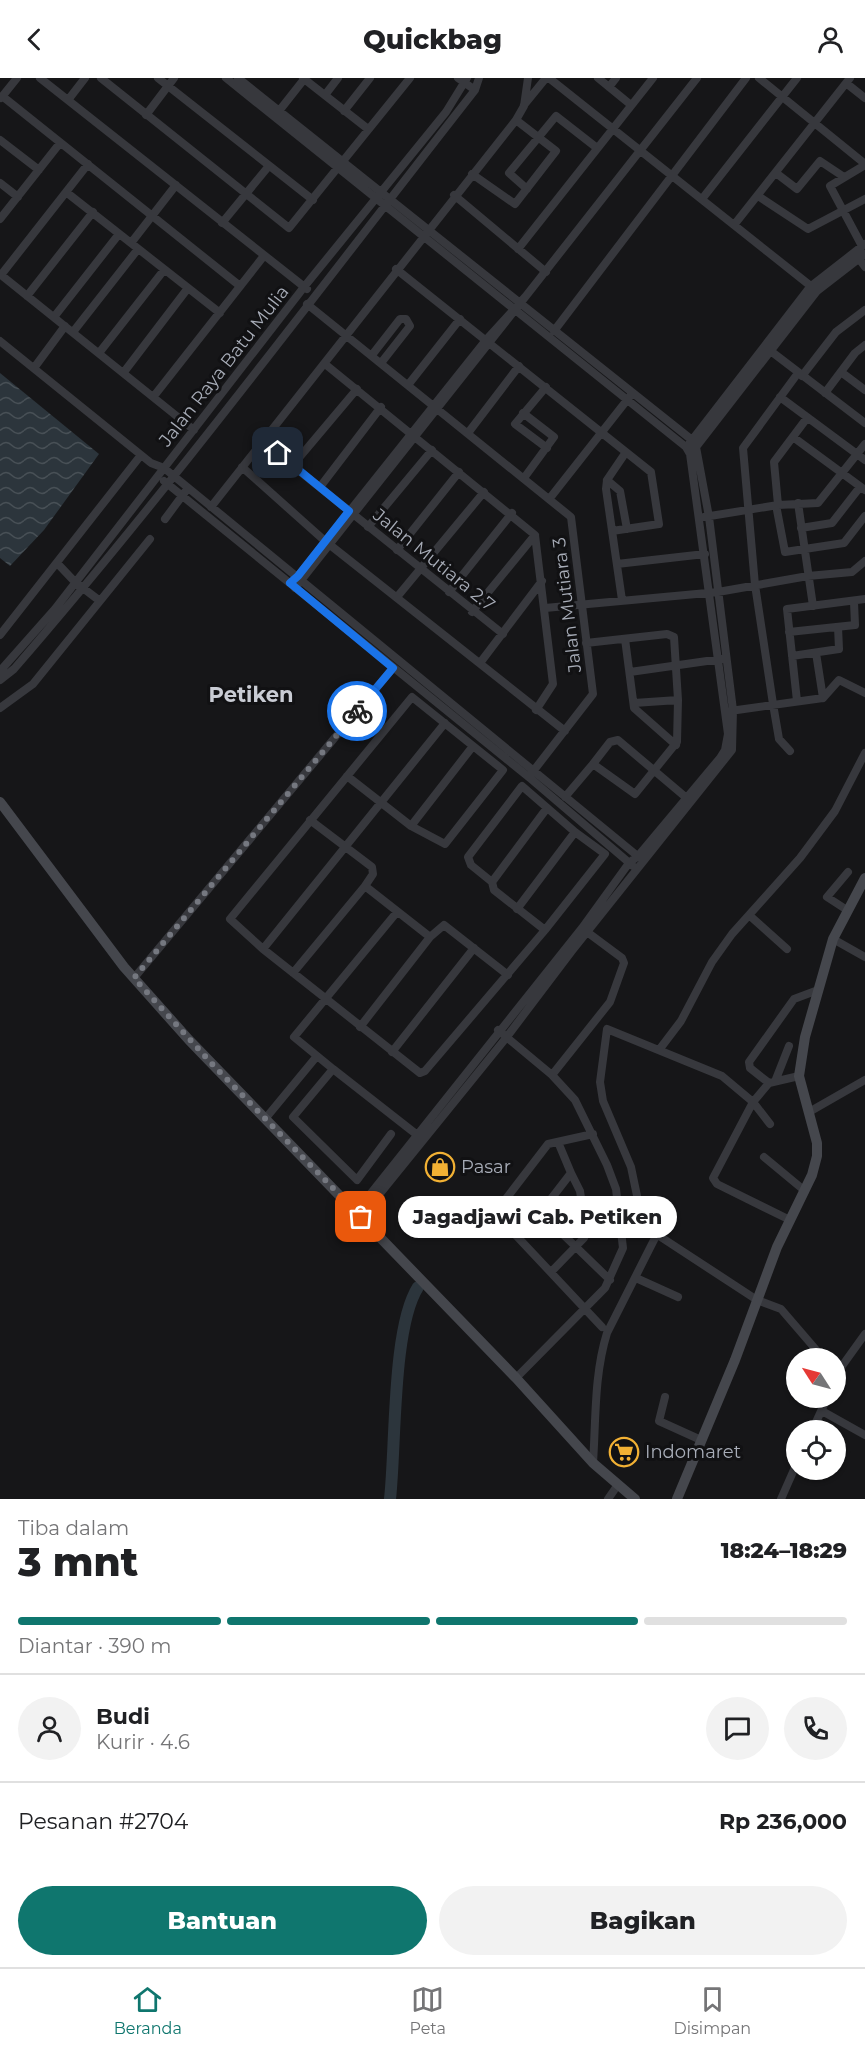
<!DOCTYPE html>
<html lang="id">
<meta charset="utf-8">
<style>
body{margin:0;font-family:Montserrat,sans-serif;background:#f2f2f2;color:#202124;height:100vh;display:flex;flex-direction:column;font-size:22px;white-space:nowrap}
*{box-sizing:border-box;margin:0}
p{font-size:20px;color:#757577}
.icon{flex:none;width:33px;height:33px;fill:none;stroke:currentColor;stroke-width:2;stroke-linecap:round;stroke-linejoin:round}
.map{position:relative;height:1421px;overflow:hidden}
.details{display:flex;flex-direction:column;background:#fff;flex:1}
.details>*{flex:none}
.needle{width:39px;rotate:306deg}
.fabs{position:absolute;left:786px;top:1270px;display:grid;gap:12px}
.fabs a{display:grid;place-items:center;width:60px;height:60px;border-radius:50%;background:#fff;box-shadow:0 2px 4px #0004;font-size:30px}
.pin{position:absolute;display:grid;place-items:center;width:51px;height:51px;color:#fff;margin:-26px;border-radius:12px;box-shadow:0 3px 9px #0006}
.courier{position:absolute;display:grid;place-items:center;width:60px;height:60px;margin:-30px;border:4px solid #1a73e8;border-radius:50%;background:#fff;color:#222;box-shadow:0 2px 8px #0007}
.bubble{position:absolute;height:42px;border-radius:21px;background:#fff;box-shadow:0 2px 4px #0004;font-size:20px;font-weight:800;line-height:42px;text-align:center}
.summary em{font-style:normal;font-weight:800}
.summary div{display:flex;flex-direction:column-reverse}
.summary{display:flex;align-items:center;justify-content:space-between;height:102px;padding:0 18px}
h1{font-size:39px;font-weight:800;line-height:45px}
.bar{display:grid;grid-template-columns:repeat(4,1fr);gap:9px 6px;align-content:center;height:72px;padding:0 18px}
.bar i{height:8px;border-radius:4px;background:#e0e0e0}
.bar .selected{background:#0f766e}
.bar p{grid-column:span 4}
.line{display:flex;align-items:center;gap:15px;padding:0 18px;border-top:2px solid #e0e0e0}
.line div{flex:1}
.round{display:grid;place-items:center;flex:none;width:63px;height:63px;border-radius:32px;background:#f2f2f2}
.primary-button{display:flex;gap:12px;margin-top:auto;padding:12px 18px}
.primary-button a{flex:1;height:69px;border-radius:36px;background:#0f766e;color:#fff;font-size:24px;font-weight:800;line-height:69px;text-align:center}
.primary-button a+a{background:#f2f2f2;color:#202124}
header{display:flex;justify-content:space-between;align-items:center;height:78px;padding:0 18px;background:#fff;font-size:27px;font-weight:800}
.tabs{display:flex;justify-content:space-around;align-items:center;height:84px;border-top:2px solid #e0e0e0;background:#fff;font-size:16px;color:#757577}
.tabs a{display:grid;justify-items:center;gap:3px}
.tabs .selected{color:#0f766e}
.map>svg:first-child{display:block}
</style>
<header><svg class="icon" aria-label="back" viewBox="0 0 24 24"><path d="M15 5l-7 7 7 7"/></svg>Quickbag<svg class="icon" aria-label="person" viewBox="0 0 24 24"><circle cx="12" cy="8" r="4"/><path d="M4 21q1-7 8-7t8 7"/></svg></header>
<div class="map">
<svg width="865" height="1421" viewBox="0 0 865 1421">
<defs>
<pattern id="water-waves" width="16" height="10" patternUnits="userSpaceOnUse" patternTransform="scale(1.5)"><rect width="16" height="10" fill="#2c353c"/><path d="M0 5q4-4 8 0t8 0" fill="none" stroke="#485056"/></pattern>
</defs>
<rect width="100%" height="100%" fill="#161618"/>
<path fill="url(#water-waves)" d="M0 295 99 376 44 452 10 488 0 480Z"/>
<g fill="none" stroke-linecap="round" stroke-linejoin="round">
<path stroke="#2c353c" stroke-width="12" d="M390 1421C396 1368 392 1250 418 1209"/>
<path stroke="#37383d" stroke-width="8" d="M40 0 307 211
M101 0 289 150 410 0
M158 0 313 122
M226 0 686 369 690 376 728 656 725 672 720 680 638 778 629 785 582 850 356 1134
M238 0 692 362 696 369 694 372
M303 0 368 51
M458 0 475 12
M549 0 817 213
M598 0 631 27
M759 0 865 86
M846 5 865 20
M609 9 616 0
M325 17 338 0
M2 18 240 208
M1 20 17 0
M68 22 85 0
M524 27 546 0
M279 33 305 0
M344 33 370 0
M146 37 174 0
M0 62 39 92
M776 95 797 111 820 83 844 99
M472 96 515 126 556 73 516 42
M0 105 18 119
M527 111 509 95 556 38 597 70
M66 114 220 235
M454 117 546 194
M758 118 808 151 865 121
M702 121 797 0
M0 141 60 65
M222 145 268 89
M734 147 850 0
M131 165 176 107
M862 168 830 108 865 87
M518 171 653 0
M857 178 865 189
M396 191 651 394 659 446 612 453
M0 196 194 352
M1 197 88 86
M27 218 93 134
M526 218 697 0
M307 226 571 439 593 616 531 696
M54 239 119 156
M554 253 746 0
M73 254 138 171
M0 263 151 385 164 390 640 780
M768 271 865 345
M99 275 164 192
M372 277 400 241H406L410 248 381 285
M325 286 535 457 553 606 536 632
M34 290 65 248
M124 294 188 210
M841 294 865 312
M802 298 836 254 865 232
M408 307 460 241
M546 309 515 346 547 370
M825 315 855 275 865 267
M154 318 263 179
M780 319 865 382
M523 335 554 359 524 400
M468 355 519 288
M793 359 865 412
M263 364 503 556
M689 366 810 209 865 166
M293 387 357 311
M242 389 325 463 565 653
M607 402 620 413 627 451
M164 403 531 701 633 788
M320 409 381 329
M550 420 631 317
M798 425 813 528
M776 427 785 474 844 465 865 438
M778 427 774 384 807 340
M211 429 516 42 524 28 528 0
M704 439 778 427 818 425 865 366
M165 441 185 414
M368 449 432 372
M801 450 832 445 860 409
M397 472 459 394
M57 485 75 504 100 523
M617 486 705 476
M290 505 298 498 486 262 526 218 295 510
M449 514 512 435
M397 519 484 414
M622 522 606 411 607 402 626 374
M545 530 718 514 808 498 852 494 865 483
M472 534 535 457
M789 554 855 547 854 524
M0 557 141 377
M625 561 634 630 676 667
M586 565 667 556 674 559 678 622 677 664 635 716 593 686 610 664 618 662 689 722
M792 578 839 571 838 549
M480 585 542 503
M0 593 55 531 304 209 446 34 467 0
M630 594 721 581
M0 602 14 591C175 405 323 206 475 12L479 0
M823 620 839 602 865 615
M797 623 787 531 865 521
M634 625 678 622
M0 630 33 606 150 461
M730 633 823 620 816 575
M790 673 779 661 773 626 755 507 743 370 798 295
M347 698 411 748 445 766 503 692 412 619 230 841 263 871 420 995 425 993 545 852 605 776 575 754 522 708 468 779 471 787 492 804 494 812 545 852
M565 719 593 686
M310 742 372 789 373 796 365 808 430 859 444 847 508 897
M411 748 473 668
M492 804 547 730
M517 831 575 754
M847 832 827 819 848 794
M749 837 787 871
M833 861 865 879
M263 871 445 645
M293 895 365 808
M134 900 393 590
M360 949 430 859
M498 952 552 997 610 924 624 885 622 880 583 851
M659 972 681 943 712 884 732 856 800 780 835 733 865 675
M392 974 474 870
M333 991 416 1056
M776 1001 789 968
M769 1005 750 990 749 984 794 921 818 912
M809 1034 865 1002
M265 1041 317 978
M770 1046 753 1024 722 998 607 951 600 1004 603 1023 631 1089 641 1137 647 1150 757 1222 781 1231 824 1281
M391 1056 357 1102 293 1039 333 991 294 959 397 834
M593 1056 548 1066 495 1135 602 1249
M558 1064 571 1095 544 1130 542 1136 610 1202
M764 1079 805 1113
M361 1139 506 960 571 874 732 672 733 632 709 439 696 369 817 213 865 176
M790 1142 717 1106 713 1100 753 1024 769 1005 799 998
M551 1194 584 1160 586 1154 580 1113 571 1095
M636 1200 678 1219
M516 1300 605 1210 623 1170 616 1111 607 1087 575 1022 552 997
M836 1302 842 1288 865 1256
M665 1319 659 1343 701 1362
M822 1333 865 1357
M812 1353 827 1320
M593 1385C596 1341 594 1297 607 1255L656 1158
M608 1421 617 1408
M781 1421 796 1387"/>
<path stroke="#45474d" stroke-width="10" d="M0 724 124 889 189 962 516 1300 593 1385 635 1421
M677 1421 735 1282 777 1169 812 1097 817 1078V1065L799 998 805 959 833 861 865 800"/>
</g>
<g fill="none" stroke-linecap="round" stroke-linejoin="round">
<path stroke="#757880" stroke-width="6" stroke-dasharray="0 10.8" d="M357 633 134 900 213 987 361 1139"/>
<path stroke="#1a73e8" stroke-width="8" d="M278 375 349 433 298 498 290 505 393 590 357 633"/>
</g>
<defs>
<g id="shop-ring" transform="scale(1.5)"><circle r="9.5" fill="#111113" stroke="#f2b134" stroke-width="1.5"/><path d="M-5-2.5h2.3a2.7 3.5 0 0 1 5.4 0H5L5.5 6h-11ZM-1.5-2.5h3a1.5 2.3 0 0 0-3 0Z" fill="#f2b134"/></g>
<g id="supermarket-ring" transform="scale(1.5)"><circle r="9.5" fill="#111113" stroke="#f2b134" stroke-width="1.5"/><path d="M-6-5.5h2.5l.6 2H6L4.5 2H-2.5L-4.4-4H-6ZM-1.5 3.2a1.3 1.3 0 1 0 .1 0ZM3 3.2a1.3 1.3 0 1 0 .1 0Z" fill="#f2b134"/></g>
</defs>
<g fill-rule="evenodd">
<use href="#shop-ring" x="440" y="1089"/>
<use href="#supermarket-ring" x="624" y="1374"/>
</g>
<g text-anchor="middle" stroke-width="6" stroke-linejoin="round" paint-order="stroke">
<g font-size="18" fill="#a8adb8" stroke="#111113">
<text transform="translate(224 288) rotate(-52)" y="6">Jalan Raya Batu Mulia</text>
<text transform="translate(434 482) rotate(39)" y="6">Jalan Mutiara 2.7</text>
<text transform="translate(567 527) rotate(-97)" y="6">Jalan Mutiara 3</text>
</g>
<g font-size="18" fill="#a8adb8" stroke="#111113" text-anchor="start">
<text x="461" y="1095">Pasar</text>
<text x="645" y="1380">Indomaret</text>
</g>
<g font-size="21" font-weight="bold" fill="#c9ccd4" stroke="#111113">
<text x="251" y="624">Petiken</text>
</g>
</g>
</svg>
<div class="fabs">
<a><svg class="needle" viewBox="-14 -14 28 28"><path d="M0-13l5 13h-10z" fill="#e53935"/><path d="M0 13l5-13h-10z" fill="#757577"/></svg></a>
<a><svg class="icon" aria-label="locate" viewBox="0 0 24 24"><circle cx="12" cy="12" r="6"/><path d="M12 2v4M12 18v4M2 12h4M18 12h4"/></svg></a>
</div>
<div class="pin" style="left:361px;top:1139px;background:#ea580c"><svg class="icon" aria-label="bag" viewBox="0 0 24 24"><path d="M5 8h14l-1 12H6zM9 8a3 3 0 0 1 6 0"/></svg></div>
<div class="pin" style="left:278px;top:375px;background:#1f2937"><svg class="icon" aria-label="home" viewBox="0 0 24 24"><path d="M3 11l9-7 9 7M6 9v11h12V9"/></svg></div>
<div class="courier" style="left:357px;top:633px"><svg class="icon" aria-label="bike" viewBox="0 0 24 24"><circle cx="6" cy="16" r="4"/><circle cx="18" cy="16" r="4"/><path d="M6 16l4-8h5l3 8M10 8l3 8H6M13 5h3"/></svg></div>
<div class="bubble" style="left:398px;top:1118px;width:279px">Jagadjawi Cab. Petiken</div>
</div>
<section class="details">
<div class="summary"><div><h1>3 mnt</h1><p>Tiba dalam</p></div><em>18:24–18:29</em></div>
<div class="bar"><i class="selected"></i><i class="selected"></i><i class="selected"></i><i></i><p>Diantar · 390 m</p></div>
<div class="line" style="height:108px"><a class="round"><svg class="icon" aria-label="person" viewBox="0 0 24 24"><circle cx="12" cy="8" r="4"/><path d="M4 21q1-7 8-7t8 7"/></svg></a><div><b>Budi</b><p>Kurir · 4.6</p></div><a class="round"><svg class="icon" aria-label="chat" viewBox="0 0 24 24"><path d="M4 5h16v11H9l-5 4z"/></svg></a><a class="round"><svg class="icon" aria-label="phone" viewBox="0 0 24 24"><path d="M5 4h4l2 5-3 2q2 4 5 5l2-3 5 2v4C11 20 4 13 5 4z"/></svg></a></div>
<div class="line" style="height:78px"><div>Pesanan #2704</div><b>Rp 236,000</b></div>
<div class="primary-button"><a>Bantuan</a><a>Bagikan</a></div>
</section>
<nav class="tabs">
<a class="selected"><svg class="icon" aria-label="home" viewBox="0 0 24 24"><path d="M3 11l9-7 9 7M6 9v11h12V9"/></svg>Beranda</a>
<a><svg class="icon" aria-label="map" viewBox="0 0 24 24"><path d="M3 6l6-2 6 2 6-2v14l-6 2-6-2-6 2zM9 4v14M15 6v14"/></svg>Peta</a>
<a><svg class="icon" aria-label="saved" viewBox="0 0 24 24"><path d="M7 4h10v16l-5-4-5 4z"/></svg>Disimpan</a>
</nav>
